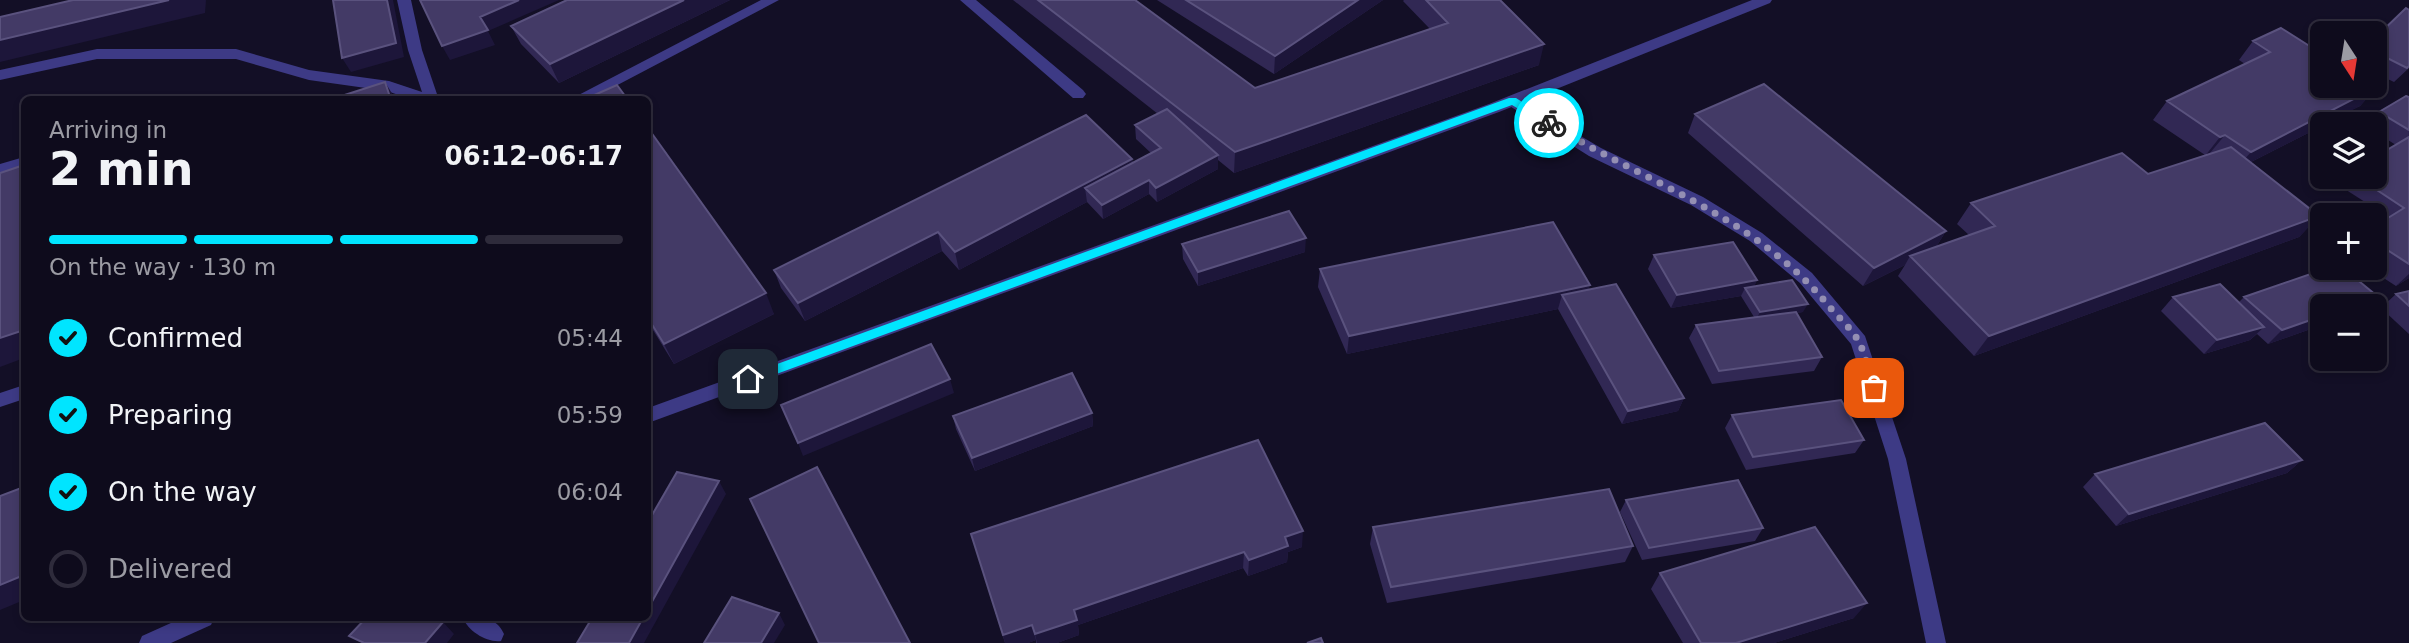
<!DOCTYPE html>
<meta charset="utf-8">
<style>
body{margin:0;font-family:"DejaVu Sans",sans-serif;background:#171425;color:#f1f3f6;height:100vh;display:flex;flex-direction:column;font-size:26px;white-space:nowrap}
*{box-sizing:border-box;margin:0}
p{font-size:23px;color:#9b9ba3}
.icon{flex:none;width:38px;height:38px;fill:none;stroke:currentColor;stroke-width:2;stroke-linecap:round;stroke-linejoin:round}
.map{position:relative;flex:1;overflow:hidden}
.details{position:absolute;left:21px;top:96px;width:630px;height:525px;display:flex;flex-direction:column;background:#0e0b1c;border-radius:10px;box-shadow:0 4px 10px #0003,0 0 0 2px #2e2b3b}
.details>*{flex:none}
.needle{width:46px;rotate:168deg}
.buttons{position:absolute;left:2310px;top:21px;display:grid;gap:14px}
.buttons a{display:grid;place-items:center;width:77px;height:77px;border-radius:10px;background:#0e0b1c;box-shadow:0 4px 10px #0003,0 0 0 2px #2e2b3b;font-size:35px}
.pin{position:absolute;display:grid;place-items:center;width:60px;height:60px;color:#fff;margin:-30px;border-radius:14px;box-shadow:0 4px 10px #0006}
.courier{position:absolute;display:grid;place-items:center;width:70px;height:70px;margin:-35px;border:5px solid #00e5ff;border-radius:50%;background:#fff;color:#222;box-shadow:0 2px 9px #0007}
.summary em{font-style:normal;font-weight:700}
.summary div{display:flex;flex-direction:column-reverse}
.summary{display:flex;align-items:center;justify-content:space-between;height:119px;padding:0 28px}
h1{font-size:46px;font-weight:700;line-height:52px}
.bar{display:grid;grid-template-columns:repeat(4,1fr);gap:10px 7px;align-content:center;height:84px;padding:0 28px}
.bar i{height:9px;border-radius:5px;background:#2e2b3b}
.bar .current{background:#00e5ff}
.bar p{grid-column:span 4}
ol{padding:0 28px;list-style:none}
li{display:flex;align-items:center;gap:21px;height:77px}
li p{margin-inline-start:auto}
li .icon{padding:7px;border-radius:50%;background:#00e5ff;color:#111;stroke-width:4}
li:last-child{color:#9b9ba3}
li i{width:38px;height:38px;border:4px solid #2e2b3b;border-radius:50%}
.map>svg:first-child{display:block}
</style>
<div class="map">
<svg width="2409" height="643" viewBox="0 0 2409 643">
<rect width="100%" height="100%" fill="#130f26"/>
<g fill="none" stroke-linecap="round" stroke-linejoin="round">
<path fill="#3d3a85" fill-rule="evenodd" d="M761 0H779L589 100H569Z
M960 0H976L1083 90 1086 94 1083 98H1073Z
M24 157V168L0 176V164Z
M24 385V399L0 407V393Z"/>
<path fill="#3d3a85" fill-rule="evenodd" d="M397 0H411L422 50 439 100H413L387 91 309 80 236 59H97L0 80V70L97 49H236L309 70 389 81 422 92 408 50Z
M1513 96 1601 148 1703 197 1762 233 1812 273 1865 336 1906 459 1946 643H1926L1888 459 1851 344 1800 283 1750 241 1691 205 1589 156 1508 105 1505 101Z
M463 618C480 617 496 616 504 634L501 641C487 643 468 631 463 618Z"/>
<path fill="#3d3a85" fill-rule="evenodd" d="M1752 0H1772L1770 3 1499 112 648 423V408L1489 104Z
M182 618H214L211 625 171 643H139L142 636Z"/>
</g>
<path fill="#312854" d="M567 0H730L559 83 521 44 511 26Z
M1013 0H1135L1255 88 1430 29 1403 1 1404 0H1500L1539 65 1234 173 1218 160V169L1157 202 1149 194 1103 219 1087 202 959 270 942 251 805 321 781 288 774 270 1132 159 1133 163 1151 153 1136 139 1135 125 1158 114Z
M1157 0H1383L1274 74Z
M2375 38 2409 68 2394 82 2375 73Z
M2253 41 2377 87 2360 106 2322 124V126L2251 162 2319 216 2299 237 1974 356 1898 276 1905 265 1863 286 1688 133 1695 114 1946 231 1936 247 1969 235 1957 224 1971 203 2148 174 2205 155 2153 120 2167 101 2245 64 2239 60Z
M2409 97V278L2396 286 2368 268H2375V226L2380 223 2375 219V215H2369L2359 209 2365 202 2340 186 2349 177H2375L2396 145 2375 132V124H2368L2379 112Z
M648 128 774 314 674 364 648 322Z
M1182 244 1305 252 1198 286 1183 259Z
M1654 255 1757 280 1754 286 1803 312 1796 313 1822 357 1814 371 1712 384 1689 338 1696 325 1754 317 1741 296 1671 308 1648 269Z
M1320 269 1590 285 1588 289 1684 398 1678 411 1622 424 1558 309 1347 354 1318 287Z
M2409 291V334L2381 308 2396 294Z
M2173 297 2239 302 2244 297 2322 306V325L2268 344 2257 334 2250 340 2204 354 2161 311Z
M1092 413 1093 426 975 471 956 429 953 416Z
M1732 415 1864 440 1855 453 1746 470 1725 428Z
M2302 460 2287 473 2116 526 2083 487 2095 474Z
M1626 500 1763 528 1755 541 1642 560 1620 512Z
M1373 527 1633 546 1625 562 1387 603 1370 544Z
M971 534 1302 547 1288 552 1287 562 1248 576 1243 568 1078 625 1079 635 1057 643H1036V640L1028 643H1005Z
M1660 573 1854 618 1774 643H1683L1651 589Z"/>
<path fill="#1d163a" d="M169 0H206L205 13 0 62V40Z
M387 0H393L404 57 351 72 342 58Z
M519 0H559L488 31 495 45 450 60 442 46 480 17Z
M684 0H730L559 83 550 64Z
M1358 0H1383L1274 74 1275 56Z
M1544 44 1539 65 1234 173 1235 152Z
M385 82 396 100H391Z
M2377 87 2360 106 2325 124H2322V126L2235 170 2251 152Z
M2225 135 2210 153 2205 156 2220 137Z
M1218 155V169L1157 202 1156 188Z
M1132 159 1134 178 1085 188 1087 202 959 270 955 252Z
M1149 180V194L1103 219 1102 205Z
M2319 216 2299 237 1974 356 1989 336Z
M1946 231 1934 250 1910 256 1905 265 1863 286 1874 268Z
M938 232 942 251 805 321 798 303Z
M1306 238 1305 252 1198 286V272Z
M2409 274V278L2396 286Z
M1757 280 1751 294 1745 288 1741 296 1671 308 1677 295Z
M1590 285 1584 303 1562 295 1558 309 1347 354 1349 336Z
M766 293 774 314 674 364 664 344Z
M2377 296 2367 306H2350Z
M1808 304 1803 312 1756 320 1760 312Z
M2322 316V325L2268 344 2282 330Z
M2264 327 2250 340 2204 354 2217 340Z
M24 330V358L0 367V338Z
M950 379 954 393 803 456 798 443Z
M1684 398 1678 411 1622 424 1628 411Z
M1092 413 1093 426 975 471 972 458Z
M2302 460 2287 473 2116 526 2129 514Z
M719 481 726 494 644 643H629L643 618H648V609Z
M1303 531 1302 547 1288 552 1287 562 1248 576 1249 560 1285 537Z
M1244 552 1243 568 1078 625 1079 635 1057 643H1037L1035 634 1074 610Z
M24 575V600L0 610V585Z
M1867 603 1854 618 1774 643H1736Z
M779 613 785 625 774 643H761Z
M443 622 454 634 447 643H425Z
M1032 625 1036 640 1028 643H1005L1003 635Z"/>
<path fill="#433a66" stroke="#5a527e" stroke-width="2" d="M73 0H169L0 40V17Z
M333 0H387L396 43 342 58Z
M420 0H519L480 17 488 30 442 46Z
M567 0H684L550 64 511 26Z
M1038 0H1135L1255 88 1448 23 1426 0H1500L1544 44 1235 152Z
M1186 0H1358L1275 56Z
M2406 8 2409 10V66L2407 68 2375 52V38Z
M2281 28 2322 54V86H2374L2377 87 2251 152 2225 135 2220 137 2167 101 2270 52 2253 41Z
M385 82 391 100H329Z
M1764 84 1946 231 1874 268 1695 114Z
M617 85 628 100H583Z
M2406 96 2409 97V130L2379 112Z
M1167 109 1218 155 1156 188 1149 180 1102 205 1085 188 1161 148 1135 125Z
M1086 115 1132 159 955 252 938 232 798 303 774 270Z
M648 128 766 293 664 344 648 318Z
M2409 137V264L2375 242V226L2404 208 2377 190 2386 185 2372 177H2375V157Z
M2231 147 2319 216 1989 336 1910 256 1995 226 1971 203 2122 153 2148 174Z
M24 165V330L0 338V173Z
M1289 211 1306 238 1198 272 1182 244Z
M1553 222 1590 285 1349 336 1320 269Z
M1733 242 1757 280 1677 295 1654 255Z
M2328 268H2343L2377 296 2350 306H2322V316L2282 330 2244 297Z
M1792 280 1808 304 1760 312 1745 288Z
M1616 284 1684 398 1628 411 1562 295Z
M2220 284 2264 327 2217 340 2173 297Z
M2409 291V306L2396 294Z
M1796 312 1822 357 1719 371 1696 325Z
M931 344 950 379 798 443 781 405Z
M1072 373 1092 413 972 458 953 416Z
M1841 400 1864 440 1753 457 1732 415Z
M2265 423 2302 460 2129 514 2095 474Z
M1258 440 1303 531 1285 537 1288 546 1249 560 1244 552 1074 610 1077 620 1035 634 1032 625 1003 635 971 534Z
M817 467 910 643H819L750 499Z
M677 472 719 481 648 609V522Z
M1738 480 1763 528 1649 548 1626 500Z
M24 487V575L0 585V496Z
M1609 489 1633 546 1391 587 1373 527Z
M1815 527 1867 603 1736 643H1701L1660 573Z
M732 597 779 613 761 643H704Z
M366 618H434L443 622 425 643H364L349 636Z
M592 618H643L629 643H577Z
M1321 638 1323 643H1307Z"/>
<path fill="#00e5ff" d="M1509 98H1516L1554 123 1545 125 1512 105 752 383 748 384 742 379 744 376Z"/>
<g fill="none" stroke-linecap="round" stroke-linejoin="round">
<path stroke="#948fb3" stroke-width="7" stroke-dasharray="0 12.6" d="M1549 123C1646 183 1753 215 1828 305 1838 317 1852 329 1859 342 1866 356 1869 373 1874 388"/>
</g>
</svg>
<div class="buttons">
<a><svg class="needle" viewBox="-14 -14 28 28"><path d="M0-13l5 13h-10z" fill="#e53935"/><path d="M0 13l5-13h-10z" fill="#9b9ba3"/></svg></a>
<a><svg class="icon" aria-label="layers" viewBox="0 0 24 24"><path d="M12 4l9 5-9 5-9-5zM3 14l9 5 9-5"/></svg></a>
<a>+</a>
<a>−</a>
</div>
<div class="pin" style="left:1874px;top:388px;background:#ea580c"><svg class="icon" aria-label="bag" viewBox="0 0 24 24"><path d="M5 8h14l-1 12H6zM9 8a3 3 0 0 1 6 0"/></svg></div>
<div class="pin" style="left:748px;top:379px;background:#1f2937"><svg class="icon" aria-label="home" viewBox="0 0 24 24"><path d="M3 11l9-7 9 7M6 9v11h12V9"/></svg></div>
<div class="courier" style="left:1549px;top:123px"><svg class="icon" aria-label="bike" viewBox="0 0 24 24"><circle cx="6" cy="16" r="4"/><circle cx="18" cy="16" r="4"/><path d="M6 16l4-8h5l3 8M10 8l3 8H6M13 5h3"/></svg></div>
<section class="details">
<div class="summary"><div><h1>2 min</h1><p>Arriving in</p></div><em>06:12–06:17</em></div>
<div class="bar"><i class="current"></i><i class="current"></i><i class="current"></i><i></i><p>On the way · 130 m</p></div>
<ol>
<li><svg class="icon" aria-label="check" viewBox="0 0 24 24"><path d="M5 12l5 5 9-10"/></svg>Confirmed<p>05:44</p></li>
<li><svg class="icon" aria-label="check" viewBox="0 0 24 24"><path d="M5 12l5 5 9-10"/></svg>Preparing<p>05:59</p></li>
<li><svg class="icon" aria-label="check" viewBox="0 0 24 24"><path d="M5 12l5 5 9-10"/></svg>On the way<p>06:04</p></li>
<li><i></i>Delivered</li>
</ol>
</section>
</div>
